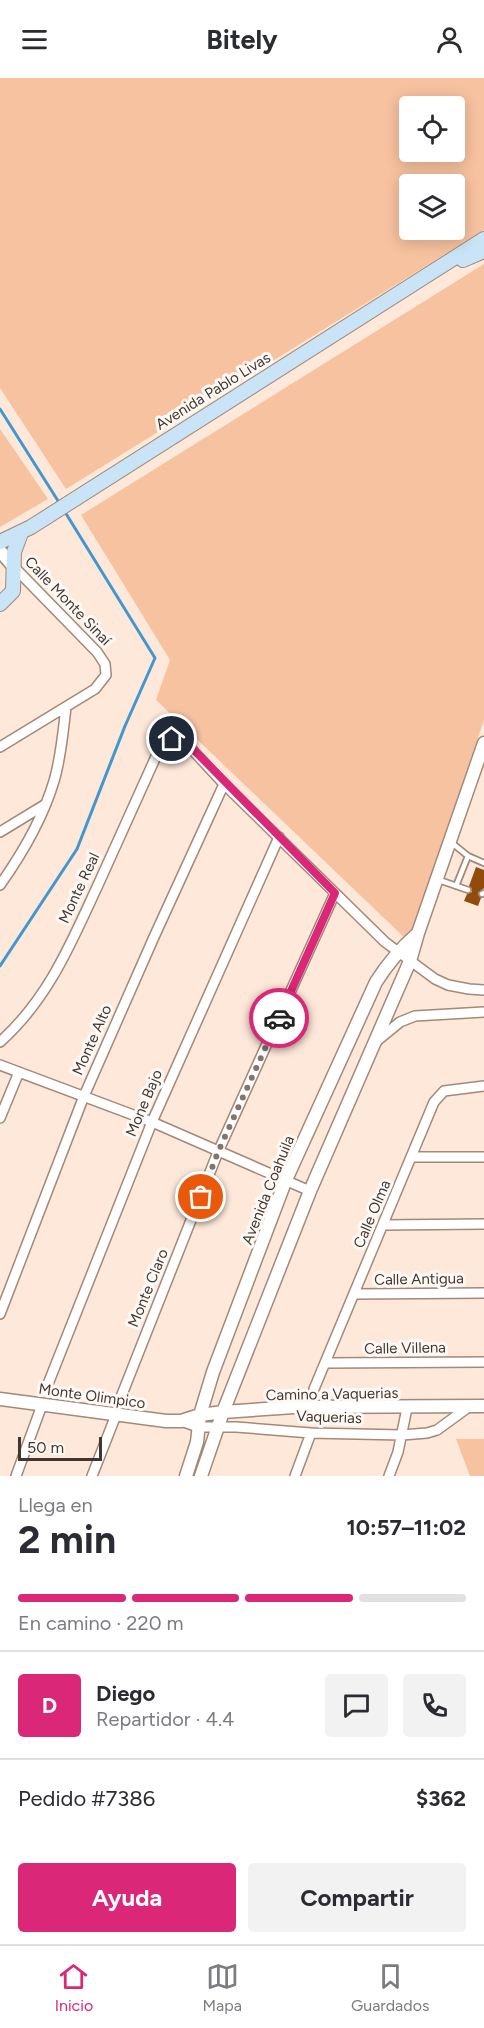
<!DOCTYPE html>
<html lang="es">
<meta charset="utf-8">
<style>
body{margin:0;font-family:Figtree,sans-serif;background:#f2f2f3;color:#2b2b33;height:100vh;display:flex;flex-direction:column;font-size:22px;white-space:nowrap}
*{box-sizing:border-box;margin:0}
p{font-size:20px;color:#7c7c81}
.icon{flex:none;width:33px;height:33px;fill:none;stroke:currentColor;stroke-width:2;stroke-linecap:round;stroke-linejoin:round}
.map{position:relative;height:1398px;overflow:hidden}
.drawer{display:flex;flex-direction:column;background:#fff;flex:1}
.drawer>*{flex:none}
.controls{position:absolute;left:399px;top:18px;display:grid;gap:12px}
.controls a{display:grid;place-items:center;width:66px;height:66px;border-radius:6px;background:#fff;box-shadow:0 3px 15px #0003;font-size:30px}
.scale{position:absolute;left:18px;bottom:15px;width:84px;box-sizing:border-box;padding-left:6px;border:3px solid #423730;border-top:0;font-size:16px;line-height:21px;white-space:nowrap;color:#423730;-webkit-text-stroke:4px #fff9f6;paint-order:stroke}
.pin{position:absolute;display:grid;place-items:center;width:51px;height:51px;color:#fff;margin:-26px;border:3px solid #fff;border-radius:50%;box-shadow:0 2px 6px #0007}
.courier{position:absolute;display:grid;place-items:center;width:60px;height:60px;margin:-30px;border:4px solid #db2777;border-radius:50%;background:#fff;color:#222;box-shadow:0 2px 8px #0007}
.summary em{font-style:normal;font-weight:700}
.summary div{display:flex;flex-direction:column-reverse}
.summary{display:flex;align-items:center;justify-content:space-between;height:102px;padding:0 18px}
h1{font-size:39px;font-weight:700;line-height:45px}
.bar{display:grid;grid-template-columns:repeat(4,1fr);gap:9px 6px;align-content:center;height:72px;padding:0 18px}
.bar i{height:8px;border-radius:4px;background:#e1e1e2}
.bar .active{background:#db2777}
.bar p{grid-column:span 4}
.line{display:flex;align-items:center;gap:15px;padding:0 18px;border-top:2px solid #e1e1e2}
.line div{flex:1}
.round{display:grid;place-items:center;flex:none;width:63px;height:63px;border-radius:6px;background:#f2f2f3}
.action{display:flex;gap:12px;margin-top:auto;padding:12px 18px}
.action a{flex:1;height:69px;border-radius:6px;background:#db2777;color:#fff;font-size:24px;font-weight:700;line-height:69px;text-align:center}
.action a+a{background:#f2f2f3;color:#2b2b33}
header{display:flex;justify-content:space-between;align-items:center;height:78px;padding:0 18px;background:#fff;font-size:27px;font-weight:700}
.menu{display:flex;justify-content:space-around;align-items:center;height:84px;border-top:2px solid #e1e1e2;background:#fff;font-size:16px;color:#7c7c81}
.menu a{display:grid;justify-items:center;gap:3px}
.menu .active{color:#db2777}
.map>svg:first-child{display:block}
</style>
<header><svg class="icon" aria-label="menu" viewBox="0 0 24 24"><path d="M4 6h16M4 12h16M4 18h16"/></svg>Bitely<svg class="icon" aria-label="person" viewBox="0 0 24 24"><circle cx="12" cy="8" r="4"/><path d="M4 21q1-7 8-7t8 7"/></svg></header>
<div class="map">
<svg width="484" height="1398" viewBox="0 0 484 1398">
<rect width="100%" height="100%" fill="#fee8da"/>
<path fill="#f7c29f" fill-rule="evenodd" d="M0 0H484V152L66 411 0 310ZM454 28V74H410V28ZM454 106V152H410V106Z
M484 186V642L408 863 156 622 170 582 81 437Z
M0 351 48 421 0 449Z
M456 1361H484V1398H470Z"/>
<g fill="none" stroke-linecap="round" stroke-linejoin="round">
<path stroke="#4297ce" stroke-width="3" d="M0 331 60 426
M0 888 77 771 125 648 155 580 65 434"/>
</g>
<path fill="#914c0c" d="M476 789 484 792V810L478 815 481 820 478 828 464 823 467 816 472 814V811L469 808Z"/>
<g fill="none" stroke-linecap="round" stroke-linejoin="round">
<g stroke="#a28979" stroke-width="8">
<path id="service" d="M452 765 468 778 484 785
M439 802 468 812
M456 808 468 778
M482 816 484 815"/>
</g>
<g stroke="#a28979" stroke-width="12">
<path id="minor" d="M0 669 95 611 106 597 105 586 97 574 14 489
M0 754 46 726
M0 807C22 776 43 740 54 703 61 680 63 654 66 629
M378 962 400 944 415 938 484 934
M0 964C49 920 71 865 98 807 118 762 138 718 158 674 166 663 174 656 186 665L224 706 385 864 435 901 448 907 469 911 484 912
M0 987 152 1044 310 1113
M0 1040 19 994
M412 1079H484
M383 1147 484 1146
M354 1216 484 1215
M0 1236 84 1018 154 859 224 706
M326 1285 484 1284
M48 1306 152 1044 279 759
M314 1311 434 1024 444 1013 484 1008
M121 1319 218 1074 335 815
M181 1343 198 1349H236L311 1355 402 1357 427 1355 437 1352 470 1328
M16 1398 42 1327
M92 1398 116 1337
M295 1398 311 1355
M389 1398 398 1374 407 1330"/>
</g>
<g stroke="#a28979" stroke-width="15">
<path id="tertiary" d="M0 473 14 489
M0 1321 166 1343H181L200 1337 223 1334 294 1329 484 1328
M186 1398 197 1364 200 1337 213 1294 285 1104 376 904C388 885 400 871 417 856
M201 1398 223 1334 310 1113 410 883 418 855 484 665"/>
</g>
<g stroke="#a28979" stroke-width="16">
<path id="secondary" d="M463 182 484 173
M0 464 31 449 484 161
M0 526 13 513 14 474 21 455"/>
</g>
<use href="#service" stroke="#fff" stroke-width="4.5"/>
<use href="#minor" stroke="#fff" stroke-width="9"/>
<use href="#tertiary" stroke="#fff" stroke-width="12"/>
<use href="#secondary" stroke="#c8e4f6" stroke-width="14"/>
</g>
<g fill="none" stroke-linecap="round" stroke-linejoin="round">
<path stroke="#84756c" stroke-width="6" stroke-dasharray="0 10.8" d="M201 1119 218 1074 279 940"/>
<path stroke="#db2777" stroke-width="8" d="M172 661 178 660 186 664 335 815 279 940"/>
</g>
<g text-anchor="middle" stroke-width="6" stroke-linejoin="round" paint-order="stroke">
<g font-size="15" fill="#423730" stroke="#fff9f6">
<text transform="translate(213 313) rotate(-32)" y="5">Avenida Pablo Livas</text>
<text transform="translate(68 523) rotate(46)" y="5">Calle Monte Sinaí</text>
<text transform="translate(79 810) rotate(-65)" y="5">Monte Real</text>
<text transform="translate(92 962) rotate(-66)" y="5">Monte Alto</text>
<text transform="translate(144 1025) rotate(-67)" y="5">Mone Bajo</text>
<text transform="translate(268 1112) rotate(-68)" y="5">Avenida Coahuila</text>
<text transform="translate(372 1136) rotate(-67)" y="5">Calle Olma</text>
<text transform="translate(419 1201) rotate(-1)" y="5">Calle Antigua</text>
<text transform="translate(148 1210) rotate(-68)" y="5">Monte Claro</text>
<text transform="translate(405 1270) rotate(-1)" y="5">Calle Villena</text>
<text transform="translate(332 1316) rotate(-1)" y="5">Camino a Vaquerias</text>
<text transform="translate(92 1318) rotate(8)" y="5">Monte Olimpico</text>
<text transform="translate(329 1339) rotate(2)" y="5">Vaquerias</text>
</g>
</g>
</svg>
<div class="controls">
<a><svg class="icon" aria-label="locate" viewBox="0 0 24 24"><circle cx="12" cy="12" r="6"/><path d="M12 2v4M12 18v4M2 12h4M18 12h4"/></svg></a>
<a><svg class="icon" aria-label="layers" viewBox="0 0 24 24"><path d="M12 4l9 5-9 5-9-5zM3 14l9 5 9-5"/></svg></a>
</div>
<div class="scale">50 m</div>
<div class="pin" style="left:201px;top:1119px;background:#ea580c"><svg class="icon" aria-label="bag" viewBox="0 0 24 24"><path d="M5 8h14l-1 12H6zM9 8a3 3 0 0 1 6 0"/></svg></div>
<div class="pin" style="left:172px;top:661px;background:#1f2937"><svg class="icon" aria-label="home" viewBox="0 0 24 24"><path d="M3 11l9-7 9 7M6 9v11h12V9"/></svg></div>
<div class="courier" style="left:279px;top:940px"><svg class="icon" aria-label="car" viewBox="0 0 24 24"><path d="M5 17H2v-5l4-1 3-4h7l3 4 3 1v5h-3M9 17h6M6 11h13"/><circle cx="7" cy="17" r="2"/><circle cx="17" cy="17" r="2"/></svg></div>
</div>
<section class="drawer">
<div class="summary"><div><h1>2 min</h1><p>Llega en</p></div><em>10:57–11:02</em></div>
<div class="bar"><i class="active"></i><i class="active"></i><i class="active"></i><i></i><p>En camino · 220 m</p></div>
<div class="line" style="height:108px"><b class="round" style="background:#db2777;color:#fff">D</b><div><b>Diego</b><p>Repartidor · 4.4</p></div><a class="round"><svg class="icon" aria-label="chat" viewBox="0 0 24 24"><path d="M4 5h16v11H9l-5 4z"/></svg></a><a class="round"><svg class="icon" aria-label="phone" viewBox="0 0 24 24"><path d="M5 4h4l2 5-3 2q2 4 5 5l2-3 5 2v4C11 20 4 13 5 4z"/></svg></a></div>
<div class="line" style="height:78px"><div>Pedido #7386</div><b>$362</b></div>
<div class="action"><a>Ayuda</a><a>Compartir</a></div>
</section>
<nav class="menu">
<a class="active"><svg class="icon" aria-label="home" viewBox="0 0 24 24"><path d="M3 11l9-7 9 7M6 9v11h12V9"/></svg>Inicio</a>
<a><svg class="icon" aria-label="map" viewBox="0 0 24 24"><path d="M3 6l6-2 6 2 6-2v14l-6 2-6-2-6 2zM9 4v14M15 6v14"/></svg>Mapa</a>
<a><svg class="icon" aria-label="saved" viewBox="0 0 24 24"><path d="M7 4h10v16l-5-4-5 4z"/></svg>Guardados</a>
</nav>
